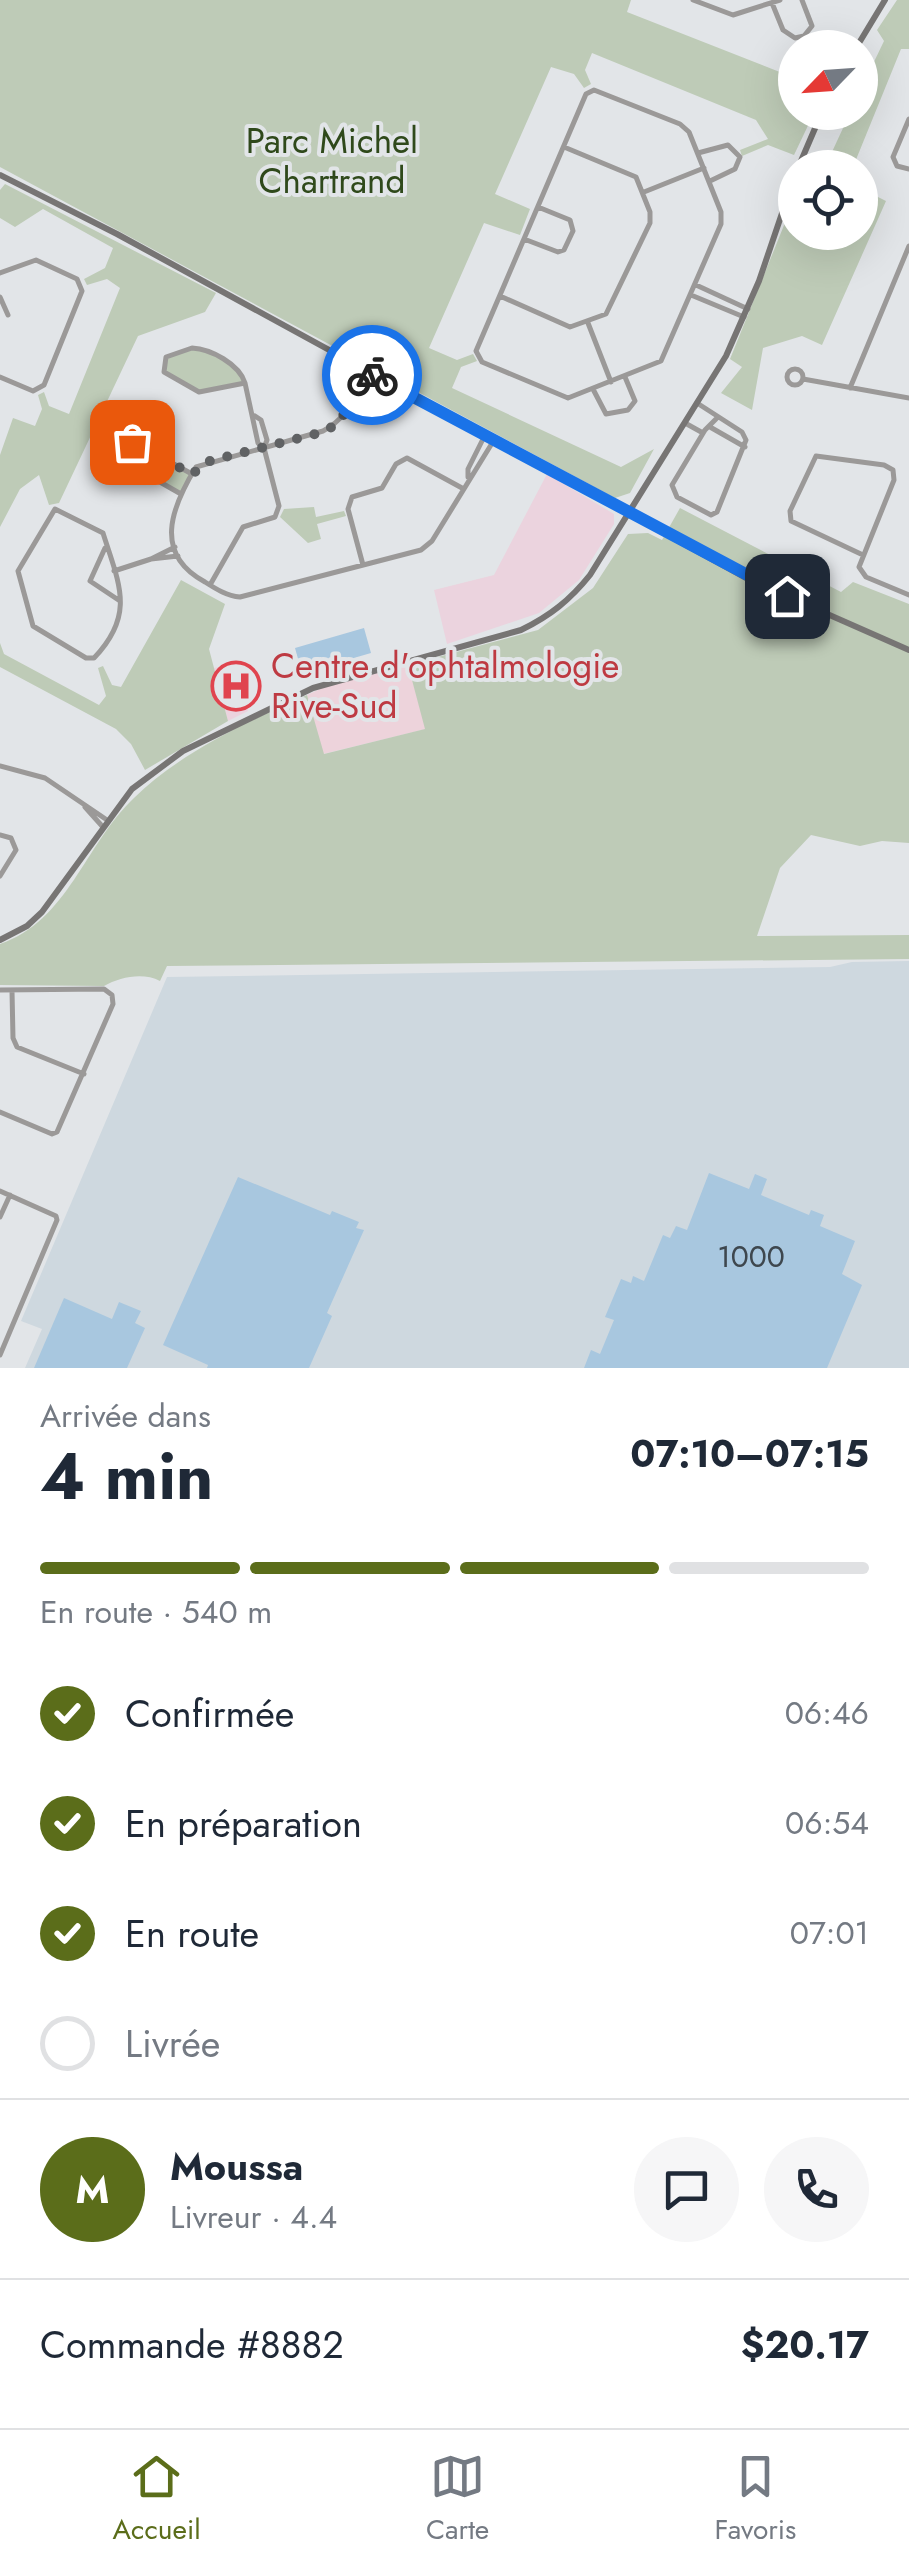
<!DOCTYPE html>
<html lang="fr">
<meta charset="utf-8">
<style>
body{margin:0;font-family:Jost,sans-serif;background:#f6f6f7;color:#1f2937;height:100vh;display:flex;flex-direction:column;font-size:38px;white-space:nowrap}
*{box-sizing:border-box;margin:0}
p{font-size:32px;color:#747a83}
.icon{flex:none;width:55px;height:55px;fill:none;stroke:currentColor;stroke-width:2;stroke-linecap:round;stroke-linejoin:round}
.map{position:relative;height:1368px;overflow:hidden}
.drawer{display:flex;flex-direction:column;background:#fff;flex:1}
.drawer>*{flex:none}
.needle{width:65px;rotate:245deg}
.buttons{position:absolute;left:778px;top:30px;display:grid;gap:20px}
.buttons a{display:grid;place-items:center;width:100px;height:100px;border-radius:50%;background:#fff;box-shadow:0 10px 40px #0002;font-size:50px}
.pin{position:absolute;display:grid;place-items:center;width:85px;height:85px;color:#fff;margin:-42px;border-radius:20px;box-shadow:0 5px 15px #0006}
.courier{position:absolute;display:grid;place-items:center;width:100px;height:100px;margin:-50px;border:8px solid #1a73e8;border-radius:50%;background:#fff;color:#222;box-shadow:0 2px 12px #0007}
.head em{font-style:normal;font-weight:700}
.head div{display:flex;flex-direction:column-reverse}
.head{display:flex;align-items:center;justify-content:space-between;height:170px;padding:0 40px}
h1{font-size:65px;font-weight:700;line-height:75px}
.bar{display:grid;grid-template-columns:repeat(4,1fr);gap:15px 10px;align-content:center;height:120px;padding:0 40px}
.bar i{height:12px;border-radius:8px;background:#e0e1e3}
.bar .current{background:#5b6d1a}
.bar p{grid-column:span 4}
.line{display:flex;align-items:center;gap:25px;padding:0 40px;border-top:2px solid #e0e1e3}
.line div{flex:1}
.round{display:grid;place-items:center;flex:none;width:105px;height:105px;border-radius:52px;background:#f6f6f7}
ol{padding:0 40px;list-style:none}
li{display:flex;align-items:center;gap:30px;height:110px}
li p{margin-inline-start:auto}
li .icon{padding:10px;border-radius:50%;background:#5b6d1a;color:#fff;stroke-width:4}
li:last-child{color:#747a83}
li i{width:55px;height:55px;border:5px solid #e0e1e3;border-radius:50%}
.tab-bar{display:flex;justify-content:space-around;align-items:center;height:140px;border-top:2px solid #e0e1e3;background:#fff;font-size:28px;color:#747a83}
.tab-bar a{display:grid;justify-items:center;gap:5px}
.tab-bar .current{color:#5b6d1a}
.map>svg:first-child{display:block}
</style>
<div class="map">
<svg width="909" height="1368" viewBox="0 0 909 1368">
<rect width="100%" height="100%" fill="#e2e5e8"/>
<path fill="#ebd3de" d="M547 474 614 514V524L579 580 539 613 447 644 434 590 494 575Z
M236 663 248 711 228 721 214 668Z"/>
<path fill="#ced8df" d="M909 961V1368H25L42 1329 21 1321 167 977 830 967 852 962Z"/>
<path fill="#edd3db" d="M408 665 426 729 323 754 307 695 331 684Z"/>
<path fill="#becbb7" d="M0 0H631L627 12 795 78V112L814 113 794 155 768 145 742 156 740 150 768 139 756 120 592 53 585 70 591 84 584 88 574 74 551 67 495 194 530 209 520 235 484 223 429 348 457 360 473 354 477 361 461 367 452 388 621 467 654 449 630 493 615 498 0 167Z
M897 0H909V49H901L853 167H825L850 113 860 112V91L884 41 877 30Z
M5 184 216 293 205 312 138 336 59 503 49 505 39 475 20 489 0 527V455L13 418 35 426 42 409 38 395 44 392 49 406 69 414 120 288 107 279 87 285 84 279 105 268 113 248 43 209 15 227 0 218V190Z
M860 188 886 201 822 345 802 336 763 348 752 410 721 393 742 367 730 359 795 198V232H860Z
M192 348C214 349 235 365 245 383L199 392 164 372 166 357Z
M132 441 192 474 182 494 123 461 120 455 126 443Z
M314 507 316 517 344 511 346 516 317 524 321 539 308 543 280 517 284 509Z
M680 508 841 592 853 582 909 604V843L882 841 860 846 811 835 780 868 757 936 909 935V959L167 966 160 981C143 972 120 977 104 986L0 985V944C68 921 85 844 134 798 181 752 247 722 307 695L324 754 425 729 408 665 538 630 593 588 628 534 648 533 662 540Z
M181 580 225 604 209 649 228 721 145 770 131 744 116 729 0 667V643L4 654 99 705 106 696 98 668 103 666 112 685 121 687Z"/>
<path fill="#a8c7df" d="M364 628 371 653 302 673 295 648Z
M709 1173 749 1189 755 1174 767 1179 761 1195 809 1215 811 1210 824 1215 820 1226 855 1241 842 1274 862 1285 827 1368H584L591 1350 600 1354 614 1320 605 1317 621 1279 631 1283 633 1276 644 1281 663 1235 670 1238 676 1226 687 1230Z
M238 1177 330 1215 332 1211 359 1222 356 1228 364 1230 327 1313 332 1316 309 1368H207L208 1365 163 1345Z
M64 1298 112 1319 119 1302 141 1311 135 1323 145 1328 127 1368H34Z"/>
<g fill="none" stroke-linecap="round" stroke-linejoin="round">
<path stroke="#9b9998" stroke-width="5" d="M693 0 733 15 780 0
M772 3 783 30 795 38 804 36 812 26 802 0
M594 90 680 124 689 132 721 212V224L661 361 568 398 482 362 476 351 586 94Z
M909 119 893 157 897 166 909 169
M698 153 728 145 740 157 735 169 710 181
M644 192 704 168
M524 239 558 252 564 250 573 231 570 220 538 207
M0 273 36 260 77 279 82 291 44 385 33 391 0 377
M696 285 748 309
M691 295 744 317
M500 296 570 327 606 314 650 223V212L636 177 564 147
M0 297 8 315
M588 323 611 382
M192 348C211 349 239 364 245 383L199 392 164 372 166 357Z
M787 377a8 8 0 1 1 16 0a8 8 0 1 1-16 0Z
M371 374C357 396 346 419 323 431L196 467C171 508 153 554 205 582 216 589 227 596 240 597L421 550 432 541 494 440
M803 379 909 398
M850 388 909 246
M594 391 606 414 628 410 635 401 625 377
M697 403 742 432 746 440 717 512 711 515 677 497 672 485 705 430 716 419
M345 412V404L362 369
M255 416 261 420 267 440 264 448
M685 423 703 433
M710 427 745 447
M468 477V469L485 435
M181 494 123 461 120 455 126 443 132 441 192 474
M55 509 103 533C119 584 136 614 94 658H86L33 626 18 571Z
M175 547 151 559 178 556
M105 548 90 581 120 601
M863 555 791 521 790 511 816 456 884 465 893 470 894 480 859 567 866 577 909 595
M363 565 348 509 352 497 382 488 396 464 407 458 462 488
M114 571 151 559
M210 585 243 527 275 517 279 506 264 448 258 443 245 383
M0 766 45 778 107 820
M85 807 102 826
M0 835 11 838 16 850 0 876
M0 990 104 989 112 995 113 1004 57 1132 52 1134 0 1112
M12 991 13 1038 17 1047 84 1074
M0 1191 56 1216 57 1220 0 1355
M0 1217 10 1195"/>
<path stroke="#777574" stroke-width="6" d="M856 48 885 0
M798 168 822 112
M0 175 117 234 750 580 909 650
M0 940 27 926 42 912 132 789 183 751 313 688 521 630C550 616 570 600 590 575L726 356 759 281 795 175"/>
</g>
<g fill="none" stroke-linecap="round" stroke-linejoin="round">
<path stroke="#606264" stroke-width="10" stroke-dasharray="0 18" d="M132 442 192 474 210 461 323 432 337 424 372 375"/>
<path stroke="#1a73e8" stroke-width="12" d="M372 375 787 596"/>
</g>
<defs>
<g id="hospital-ring" transform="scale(2.5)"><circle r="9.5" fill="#e2e5e8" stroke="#e0444e" stroke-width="1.5"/><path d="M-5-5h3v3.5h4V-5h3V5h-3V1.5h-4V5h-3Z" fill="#e0444e"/></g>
</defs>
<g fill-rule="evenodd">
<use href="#hospital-ring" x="236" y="686"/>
</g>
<g text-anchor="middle" stroke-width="8" stroke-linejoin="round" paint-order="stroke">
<g font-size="30" fill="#3e474e">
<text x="751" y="1267">1000</text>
</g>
<g font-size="35" fill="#2f491b" stroke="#e2e5e8">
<text x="332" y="153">Parc Michel<tspan x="332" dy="40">Chartrand</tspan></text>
</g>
<g font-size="35" fill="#be3a42" stroke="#e2e5e8" text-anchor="start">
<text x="271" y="678">Centre d'ophtalmologie<tspan x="271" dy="40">Rive-Sud</tspan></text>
</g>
</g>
</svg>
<div class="buttons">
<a><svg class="needle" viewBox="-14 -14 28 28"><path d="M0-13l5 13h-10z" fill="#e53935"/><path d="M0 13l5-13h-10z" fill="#747a83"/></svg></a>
<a><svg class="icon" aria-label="locate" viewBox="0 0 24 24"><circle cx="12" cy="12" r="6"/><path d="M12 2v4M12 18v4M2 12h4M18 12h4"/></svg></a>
</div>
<div class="pin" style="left:132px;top:442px;background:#ea580c"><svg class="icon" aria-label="bag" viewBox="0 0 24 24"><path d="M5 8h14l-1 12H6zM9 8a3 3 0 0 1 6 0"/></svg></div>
<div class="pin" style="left:787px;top:596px;background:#1f2937"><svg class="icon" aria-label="home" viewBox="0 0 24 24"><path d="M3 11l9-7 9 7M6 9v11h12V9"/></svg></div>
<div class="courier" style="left:372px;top:375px"><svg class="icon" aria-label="bike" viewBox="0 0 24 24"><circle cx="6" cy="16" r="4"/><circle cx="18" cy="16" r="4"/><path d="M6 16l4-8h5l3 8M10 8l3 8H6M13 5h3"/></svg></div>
</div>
<section class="drawer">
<div class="head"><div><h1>4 min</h1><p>Arrivée dans</p></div><em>07:10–07:15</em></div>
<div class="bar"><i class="current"></i><i class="current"></i><i class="current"></i><i></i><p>En route · 540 m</p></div>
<ol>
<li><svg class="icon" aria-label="check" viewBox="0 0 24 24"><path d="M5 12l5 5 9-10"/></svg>Confirmée<p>06:46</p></li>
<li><svg class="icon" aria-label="check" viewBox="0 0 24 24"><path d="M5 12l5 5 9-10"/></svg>En préparation<p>06:54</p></li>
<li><svg class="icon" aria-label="check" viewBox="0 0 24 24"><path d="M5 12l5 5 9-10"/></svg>En route<p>07:01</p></li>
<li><i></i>Livrée</li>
</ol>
<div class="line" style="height:180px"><b class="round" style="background:#5b6d1a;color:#fff">M</b><div><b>Moussa</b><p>Livreur · 4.4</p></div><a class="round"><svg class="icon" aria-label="chat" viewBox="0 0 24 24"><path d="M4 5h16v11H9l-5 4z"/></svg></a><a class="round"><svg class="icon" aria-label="phone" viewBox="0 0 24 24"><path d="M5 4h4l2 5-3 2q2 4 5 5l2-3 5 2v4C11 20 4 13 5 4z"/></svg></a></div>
<div class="line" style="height:130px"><div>Commande #8882</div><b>$20.17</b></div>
</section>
<nav class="tab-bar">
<a class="current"><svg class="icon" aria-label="home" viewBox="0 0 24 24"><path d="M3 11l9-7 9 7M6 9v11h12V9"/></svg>Accueil</a>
<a><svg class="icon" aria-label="map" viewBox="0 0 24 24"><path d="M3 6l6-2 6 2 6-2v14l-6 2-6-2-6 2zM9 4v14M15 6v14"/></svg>Carte</a>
<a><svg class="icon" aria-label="saved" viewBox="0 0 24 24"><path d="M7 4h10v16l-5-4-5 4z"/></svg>Favoris</a>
</nav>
